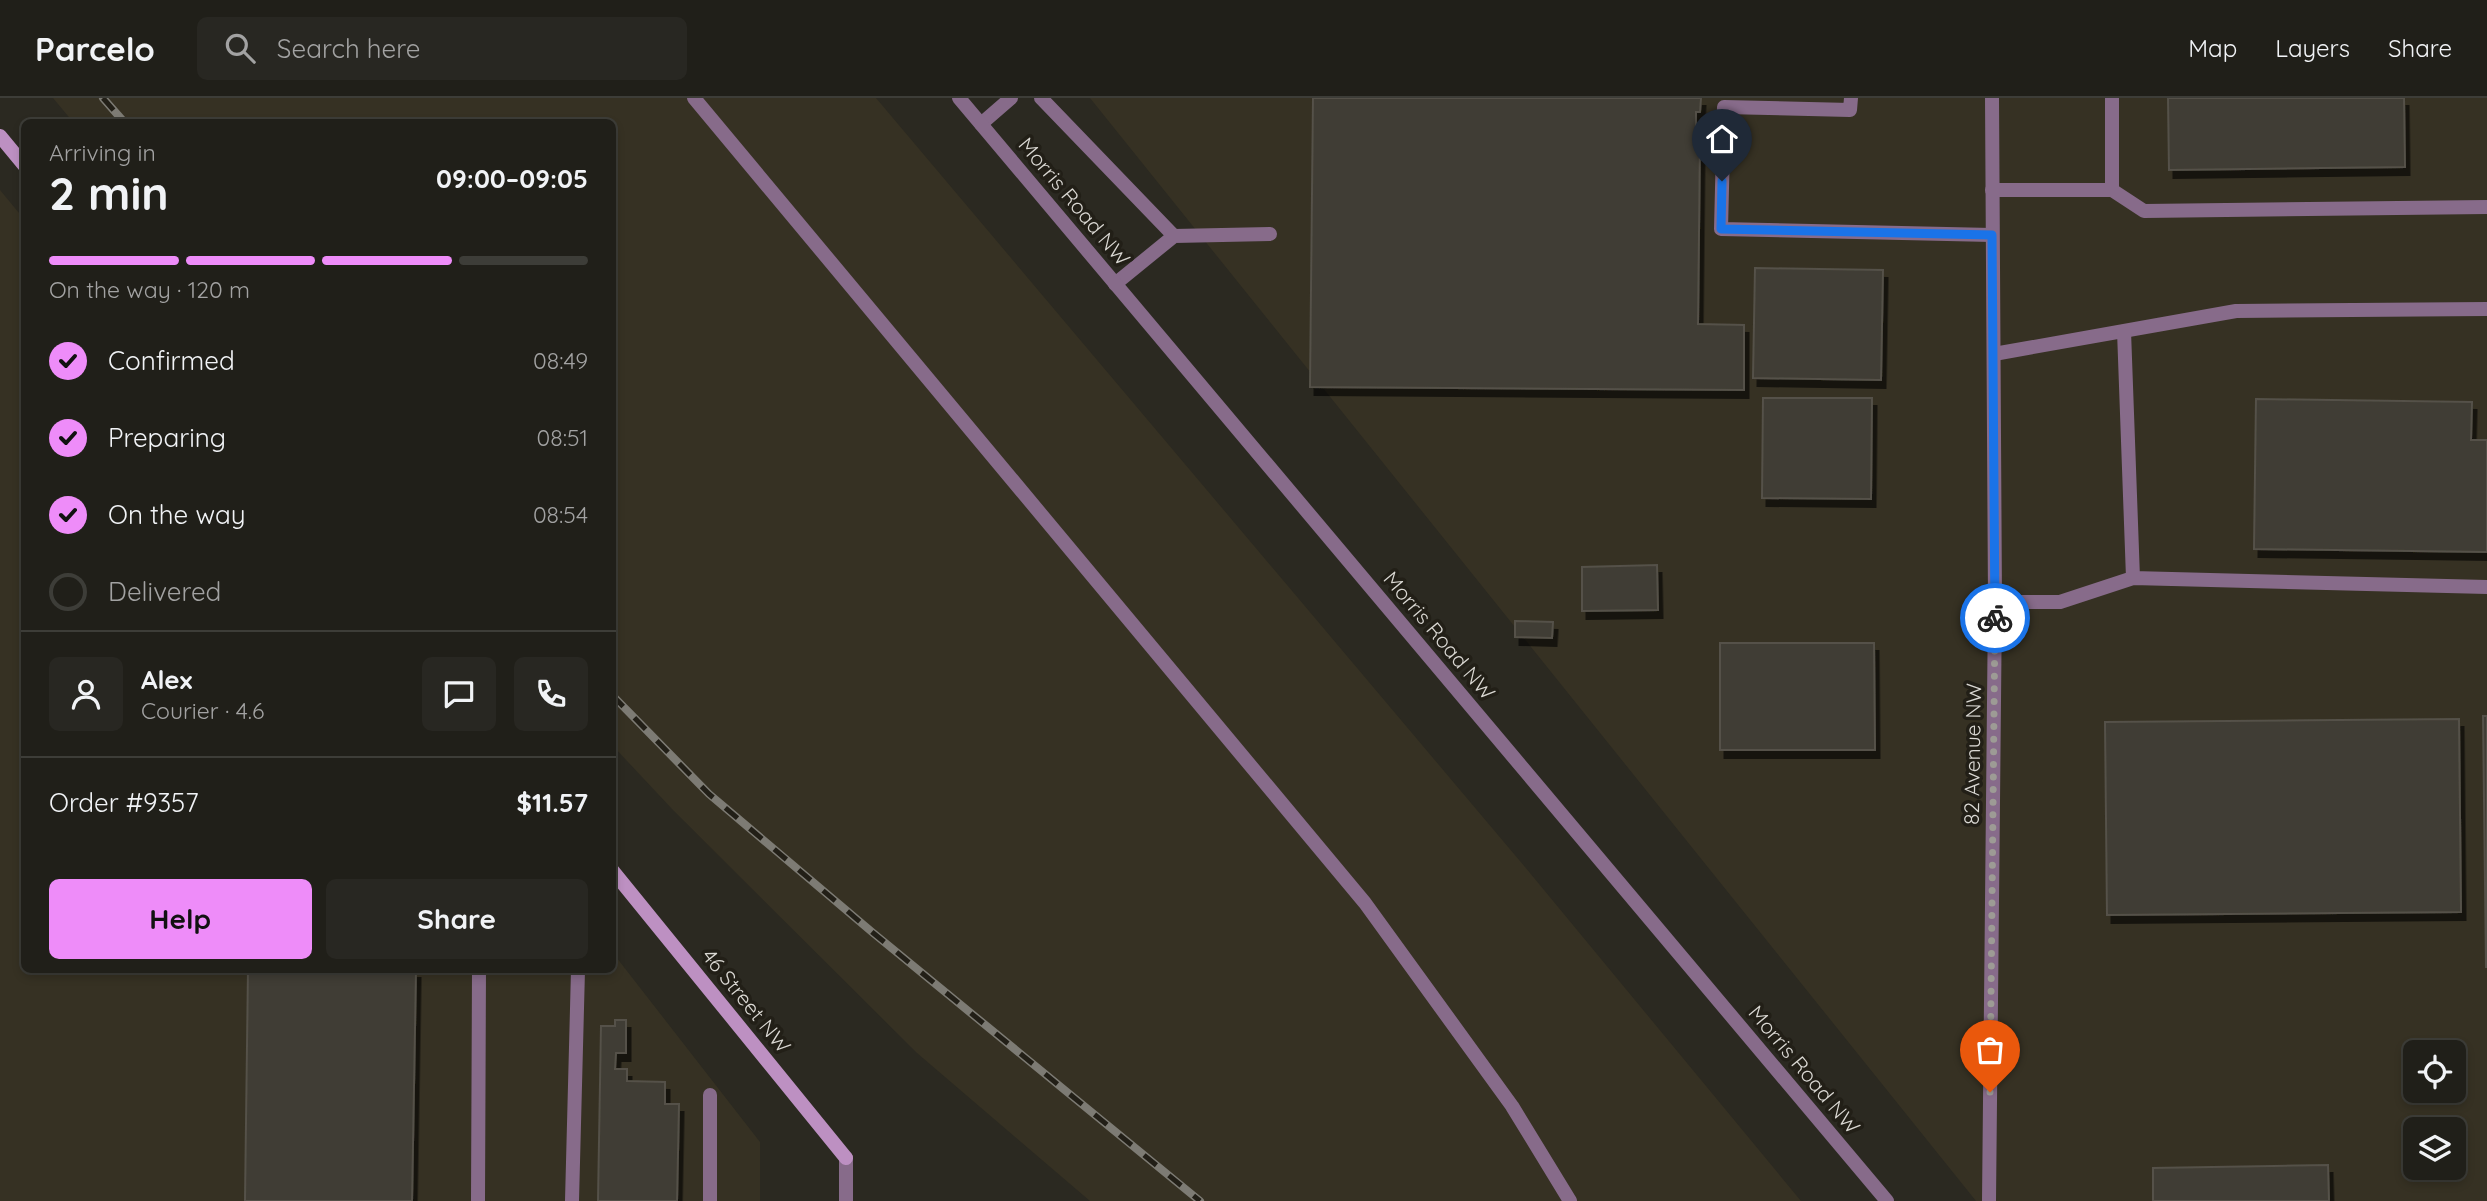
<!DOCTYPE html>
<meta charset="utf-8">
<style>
body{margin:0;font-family:Quicksand,sans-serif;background:#282722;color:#f1f3f6;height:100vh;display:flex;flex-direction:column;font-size:26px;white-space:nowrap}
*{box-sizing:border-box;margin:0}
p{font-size:23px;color:#a2a2a2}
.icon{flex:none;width:38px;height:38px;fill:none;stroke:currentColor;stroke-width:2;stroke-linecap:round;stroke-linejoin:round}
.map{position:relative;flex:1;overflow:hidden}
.panel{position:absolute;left:21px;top:21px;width:595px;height:854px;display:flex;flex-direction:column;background:#201f19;border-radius:10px;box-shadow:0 4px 10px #0003,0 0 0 2px #3d3d38}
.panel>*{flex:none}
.buttons{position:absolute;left:2403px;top:942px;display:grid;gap:14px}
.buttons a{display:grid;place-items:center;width:63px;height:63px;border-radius:10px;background:#201f19;box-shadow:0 4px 10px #0003,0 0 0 2px #3d3d38;font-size:35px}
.pin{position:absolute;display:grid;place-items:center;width:60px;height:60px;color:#fff;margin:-72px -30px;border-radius:50% 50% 50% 0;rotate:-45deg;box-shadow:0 0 7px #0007}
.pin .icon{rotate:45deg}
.courier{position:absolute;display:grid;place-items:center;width:70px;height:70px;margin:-35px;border:5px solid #1a73e8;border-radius:50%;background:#fff;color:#222;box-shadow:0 2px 9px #0007}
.overview em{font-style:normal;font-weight:700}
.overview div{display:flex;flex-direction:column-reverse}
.overview{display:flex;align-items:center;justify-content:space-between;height:119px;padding:0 28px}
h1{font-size:46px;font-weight:700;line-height:52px}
.bar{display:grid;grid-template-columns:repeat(4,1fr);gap:10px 7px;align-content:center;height:84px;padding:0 28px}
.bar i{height:9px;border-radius:5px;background:#3d3d38}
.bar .selected{background:#ee8cf9}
.bar p{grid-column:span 4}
.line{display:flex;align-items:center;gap:18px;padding:0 28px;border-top:2px solid #3d3d38}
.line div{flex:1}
.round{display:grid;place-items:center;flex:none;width:74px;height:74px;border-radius:10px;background:#282722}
ol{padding:0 28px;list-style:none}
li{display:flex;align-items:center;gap:21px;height:77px}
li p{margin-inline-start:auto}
li .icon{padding:7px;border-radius:50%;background:#ee8cf9;color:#111;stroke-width:4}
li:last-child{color:#a2a2a2}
li i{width:38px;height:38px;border:4px solid #3d3d38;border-radius:50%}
.button{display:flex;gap:14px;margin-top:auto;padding:14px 28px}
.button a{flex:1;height:80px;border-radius:10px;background:#ee8cf9;color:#111;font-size:28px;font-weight:700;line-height:80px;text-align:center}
.button a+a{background:#282722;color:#f1f3f6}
header{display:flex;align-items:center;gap:42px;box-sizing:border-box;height:98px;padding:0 35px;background:#201f19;border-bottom:2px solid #3d3d38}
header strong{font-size:33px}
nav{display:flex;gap:38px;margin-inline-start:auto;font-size:24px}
.search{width:490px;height:63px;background:#282722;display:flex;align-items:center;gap:18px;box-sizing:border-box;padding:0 24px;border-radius:10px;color:#a2a2a2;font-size:26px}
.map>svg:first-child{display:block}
</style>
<header>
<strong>Parcelo</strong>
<div class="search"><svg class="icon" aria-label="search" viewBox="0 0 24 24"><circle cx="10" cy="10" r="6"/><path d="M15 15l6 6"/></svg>Search here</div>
<nav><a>Map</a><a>Layers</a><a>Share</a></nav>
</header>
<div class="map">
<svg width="2487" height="1103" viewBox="0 0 2487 1103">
<defs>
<filter id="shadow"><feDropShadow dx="4.5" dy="8" stdDeviation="0" flood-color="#0009"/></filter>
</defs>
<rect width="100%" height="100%" fill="#2b2921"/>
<path fill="#363123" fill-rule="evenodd" d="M53 0H876L1525 769 1801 1103H1090L917 955 673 712 613 648 612 24H73Z
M1090 0H2487V1103H1976ZM2415 954H2454V992H2415ZM2415 1031H2454V1069H2415Z
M0 92 24 121V872H612L613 855 760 1044V1103H0Z"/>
<path fill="#403d34" stroke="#545148" stroke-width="2" filter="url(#shadow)" d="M1313 0H1701L1700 14H1696V41H1700L1698 226 1744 227V292L1310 289Z
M2168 0H2404L2405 69 2169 72Z
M1755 170 1883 172 1881 282 1753 280Z
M1763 300H1872L1871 401 1762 400Z
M2256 301 2472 304 2471 342H2487V454L2254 451Z
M1657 467 1658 512 1582 513V469Z
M1515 523 1553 524 1552 540 1515 539Z
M1720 545H1874L1875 652H1720Z
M2483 618H2487V869H2486Z
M2459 621 2461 814 2107 817 2105 624Z
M248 872H416L412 1103H245Z
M615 922H626V955H616L615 971H627V983L665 984V1006H679L677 1103H598L601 928H615Z
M2328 1067 2329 1103H2153V1070Z"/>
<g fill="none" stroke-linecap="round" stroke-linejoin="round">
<path stroke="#876b8a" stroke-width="14" d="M694 0 1365 805 1512 1008 1570 1103
M1041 0 1174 138 1115 186
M1851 0 1850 12 1724 9 1721 131 1992 137
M981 26 1011 0
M1992 92H2112V0
M2112 92 2144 113 2487 109
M1174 138 1270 136
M2124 233 2133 480
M1994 256 2236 213 2487 211
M1995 504H2060L2133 480 2487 489
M710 997V1103
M478 1103 479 872
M572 1103 578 872"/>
<path stroke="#876b8a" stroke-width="14" d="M959 0 1887 1103
M846 1060V1103
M1989 1103 1995 504 1992 0"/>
<path stroke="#bd90c2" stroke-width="14" d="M0 38 24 67
M612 772 846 1060"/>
<g stroke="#7d7b74" stroke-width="8">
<path id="rail" d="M103 0 124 24
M612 597 709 696 872 834 1200 1103"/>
</g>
<use href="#rail" stroke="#221f17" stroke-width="5" stroke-dasharray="16" stroke-linecap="butt"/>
</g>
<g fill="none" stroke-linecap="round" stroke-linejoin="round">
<path stroke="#9d9b95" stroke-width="7" stroke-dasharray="0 12.6" d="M1990 994 1995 520"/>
<path stroke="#1a73e8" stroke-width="9" d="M1722 83 1721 131 1992 137 1995 520"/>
</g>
<g text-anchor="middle" stroke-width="7" stroke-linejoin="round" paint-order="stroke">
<g font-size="21" fill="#dad8d3" stroke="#221f17">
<text transform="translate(1074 104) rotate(50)" y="7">Morris Road NW</text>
<text transform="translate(1439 538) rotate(50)" y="7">Morris Road NW</text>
<text transform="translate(1973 656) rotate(-89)" y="7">82 Avenue NW</text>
<text transform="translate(746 903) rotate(51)" y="7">46 Street NW</text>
<text transform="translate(1804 972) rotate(50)" y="7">Morris Road NW</text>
</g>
</g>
</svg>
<div class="buttons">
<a><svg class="icon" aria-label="locate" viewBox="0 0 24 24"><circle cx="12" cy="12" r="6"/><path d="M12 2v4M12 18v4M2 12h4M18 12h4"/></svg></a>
<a><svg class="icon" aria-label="layers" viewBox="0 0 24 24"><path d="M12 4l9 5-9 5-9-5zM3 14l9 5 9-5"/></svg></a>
</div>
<div class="pin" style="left:1990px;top:994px;background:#ea580c"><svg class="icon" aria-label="bag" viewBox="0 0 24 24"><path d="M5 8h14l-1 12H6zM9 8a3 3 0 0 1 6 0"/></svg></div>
<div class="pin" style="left:1722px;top:83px;background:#1f2937"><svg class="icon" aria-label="home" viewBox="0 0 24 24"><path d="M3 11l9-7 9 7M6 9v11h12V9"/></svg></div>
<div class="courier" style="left:1995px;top:520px"><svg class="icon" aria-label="bike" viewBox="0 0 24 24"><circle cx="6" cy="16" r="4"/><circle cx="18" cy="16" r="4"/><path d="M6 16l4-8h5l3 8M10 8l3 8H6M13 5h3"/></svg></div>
<section class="panel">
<div class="overview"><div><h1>2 min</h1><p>Arriving in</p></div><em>09:00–09:05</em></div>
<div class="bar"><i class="selected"></i><i class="selected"></i><i class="selected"></i><i></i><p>On the way · 120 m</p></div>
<ol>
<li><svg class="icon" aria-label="check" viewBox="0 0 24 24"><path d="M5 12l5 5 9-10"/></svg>Confirmed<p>08:49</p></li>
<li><svg class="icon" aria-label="check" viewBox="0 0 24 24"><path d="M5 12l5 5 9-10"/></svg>Preparing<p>08:51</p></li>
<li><svg class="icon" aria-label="check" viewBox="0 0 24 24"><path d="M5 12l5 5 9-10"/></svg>On the way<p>08:54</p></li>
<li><i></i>Delivered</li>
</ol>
<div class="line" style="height:126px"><a class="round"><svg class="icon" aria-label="person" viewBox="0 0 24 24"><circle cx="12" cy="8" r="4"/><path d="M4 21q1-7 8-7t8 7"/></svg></a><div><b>Alex</b><p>Courier · 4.6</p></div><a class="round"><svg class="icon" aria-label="chat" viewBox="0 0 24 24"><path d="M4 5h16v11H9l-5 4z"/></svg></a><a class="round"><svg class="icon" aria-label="phone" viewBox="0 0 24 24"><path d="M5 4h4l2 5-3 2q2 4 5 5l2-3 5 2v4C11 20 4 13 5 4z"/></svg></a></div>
<div class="line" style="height:91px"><div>Order #9357</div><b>$11.57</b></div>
<div class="button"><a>Help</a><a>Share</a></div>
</section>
</div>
